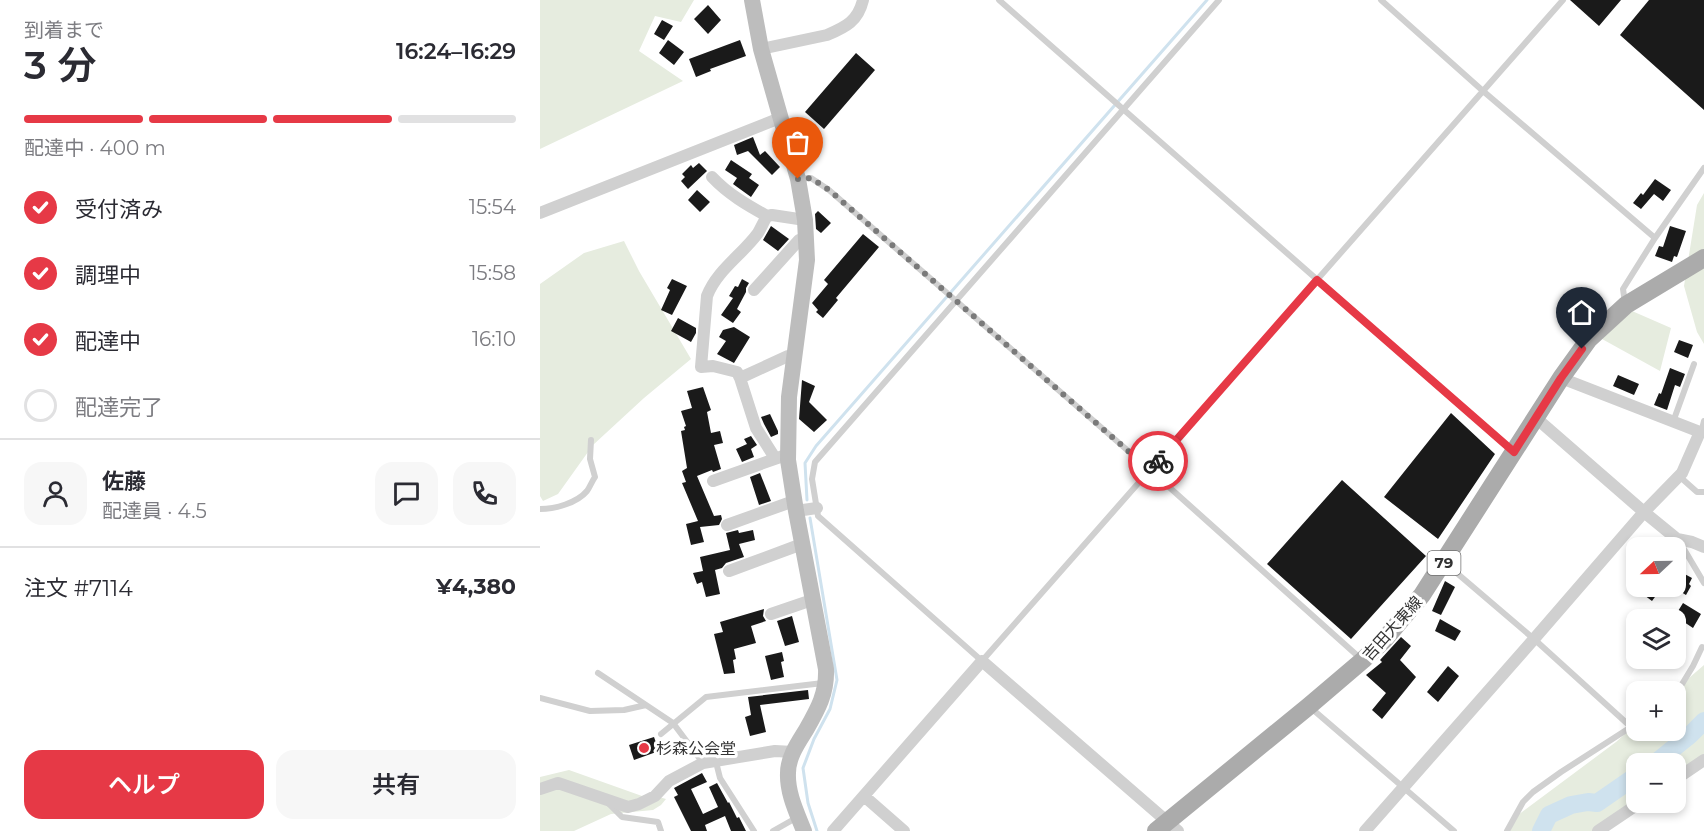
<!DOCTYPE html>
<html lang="ja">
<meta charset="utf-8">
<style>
body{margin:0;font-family:Montserrat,"Noto Sans JP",sans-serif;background:#f7f7f7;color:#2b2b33;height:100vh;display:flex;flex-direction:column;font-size:22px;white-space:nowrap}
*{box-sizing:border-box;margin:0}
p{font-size:20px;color:#7c7c81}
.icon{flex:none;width:33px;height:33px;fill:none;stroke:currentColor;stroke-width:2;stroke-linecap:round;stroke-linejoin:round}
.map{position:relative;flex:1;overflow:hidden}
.details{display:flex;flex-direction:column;background:#fff;width:540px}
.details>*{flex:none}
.needle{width:39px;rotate:248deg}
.controls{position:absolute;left:1086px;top:537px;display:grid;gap:12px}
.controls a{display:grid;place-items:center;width:60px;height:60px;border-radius:12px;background:#fff;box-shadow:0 3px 9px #0003;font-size:30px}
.pin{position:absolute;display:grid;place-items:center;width:51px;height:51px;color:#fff;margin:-62px -26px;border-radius:50% 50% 50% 0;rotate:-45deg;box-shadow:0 0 6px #0007}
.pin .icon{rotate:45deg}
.courier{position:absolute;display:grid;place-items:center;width:60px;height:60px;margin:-30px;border:4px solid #e63946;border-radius:50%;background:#fff;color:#222;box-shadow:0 2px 8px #0007}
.overview em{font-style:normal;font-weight:600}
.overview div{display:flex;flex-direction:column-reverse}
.overview{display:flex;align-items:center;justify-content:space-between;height:102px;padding:0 24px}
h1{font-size:39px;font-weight:600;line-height:45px}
.bar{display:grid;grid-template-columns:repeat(4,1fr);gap:9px 6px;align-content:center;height:72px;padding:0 24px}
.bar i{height:8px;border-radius:4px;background:#e1e1e2}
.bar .on{background:#e63946}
.bar p{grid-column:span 4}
.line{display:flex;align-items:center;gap:15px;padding:0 24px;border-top:2px solid #e1e1e2}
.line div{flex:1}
.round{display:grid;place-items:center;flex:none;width:63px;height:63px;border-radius:18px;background:#f7f7f7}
ol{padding:0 24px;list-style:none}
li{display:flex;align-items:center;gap:18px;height:66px}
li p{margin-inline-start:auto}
li .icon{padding:6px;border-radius:50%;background:#e63946;color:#fff;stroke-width:4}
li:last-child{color:#7c7c81}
li i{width:33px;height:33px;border:3px solid #e1e1e2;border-radius:50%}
.primary-button{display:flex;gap:12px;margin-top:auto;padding:12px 24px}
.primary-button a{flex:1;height:69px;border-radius:18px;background:#e63946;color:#fff;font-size:24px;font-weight:600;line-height:69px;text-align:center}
.primary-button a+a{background:#f7f7f7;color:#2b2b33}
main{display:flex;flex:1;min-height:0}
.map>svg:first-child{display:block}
</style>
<main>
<section class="details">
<div class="overview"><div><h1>3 分</h1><p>到着まで</p></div><em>16:24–16:29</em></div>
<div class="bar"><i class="on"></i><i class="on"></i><i class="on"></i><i></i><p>配達中 · 400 m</p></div>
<ol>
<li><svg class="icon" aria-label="check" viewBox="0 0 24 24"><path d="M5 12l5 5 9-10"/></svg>受付済み<p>15:54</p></li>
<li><svg class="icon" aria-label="check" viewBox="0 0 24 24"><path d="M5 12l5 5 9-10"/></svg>調理中<p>15:58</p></li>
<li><svg class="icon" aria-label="check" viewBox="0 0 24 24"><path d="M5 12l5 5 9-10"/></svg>配達中<p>16:10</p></li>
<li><i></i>配達完了</li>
</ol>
<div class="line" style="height:108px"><a class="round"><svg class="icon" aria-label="person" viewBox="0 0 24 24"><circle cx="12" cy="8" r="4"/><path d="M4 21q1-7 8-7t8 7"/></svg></a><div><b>佐藤</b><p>配達員 · 4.5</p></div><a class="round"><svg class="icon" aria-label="chat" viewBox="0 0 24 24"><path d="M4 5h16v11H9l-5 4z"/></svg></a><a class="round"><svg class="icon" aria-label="phone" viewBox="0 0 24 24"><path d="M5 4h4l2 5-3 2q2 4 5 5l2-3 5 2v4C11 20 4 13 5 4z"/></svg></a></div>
<div class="line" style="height:78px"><div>注文 #7114</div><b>¥4,380</b></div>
<div class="primary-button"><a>ヘルプ</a><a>共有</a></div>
</section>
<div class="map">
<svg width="1164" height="831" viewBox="0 0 1164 831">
<rect width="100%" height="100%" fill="#fff"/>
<path fill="#e6ecdf" d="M0 0H154L141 22 115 16 99 51 143 81 0 149Z
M1164 193V344L1157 332 1144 286 1157 205Z
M84 241 99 271 151 359 104 398 53 445 18 494 3 501 0 496V284L44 253Z
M1092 311 1131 328 1120 371 1062 339Z
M1164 665V755L1136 779V764H1096V802L1058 831H970L978 815 1076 742 1096 724V730H1136V692L1134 691Z
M29 770 102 796 109 794 126 799 121 805 113 810 71 814 34 831H0V777Z"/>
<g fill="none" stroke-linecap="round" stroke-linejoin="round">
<path stroke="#cfe2ee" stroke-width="3" d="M267 500 265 463 276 446 667 0
M270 518 297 680 290 709 274 739 263 768 268 803 277 831"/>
<path stroke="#cfe2ee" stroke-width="18" d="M1114 764 1150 735 1164 721
M1001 831 1009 815 1031 805 1048 802 1057 803 1096 776"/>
</g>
<path fill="#1a1a1a" d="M1030 0H1081L1059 26Z
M1109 0H1164V110L1080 35Z
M168 5 181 20 168 34 154 19Z
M122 20 133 26 124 40 114 34Z
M128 40 144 52 134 65 119 53Z
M200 40 206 56 170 69 171 71 156 77 149 59Z
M316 53 335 70 284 129 265 112Z
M213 137 220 155 225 151 240 167 232 175 208 151 197 155 194 145Z
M191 160 212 174 209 178 219 185 211 197 193 184 197 178 185 170Z
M159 163 167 171 148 189 141 181 145 177 142 174 151 165 153 168Z
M1115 179 1131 190 1123 201 1114 194 1101 209 1093 203 1101 193 1103 195Z
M157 190 170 202 160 212 148 200Z
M278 211 291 223 281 233 276 229 275 214Z
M231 226 249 239 238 251 223 240Z
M1130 226 1146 231 1137 257 1134 256 1132 262 1115 256 1119 246 1123 247Z
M323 234 339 247 296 298 298 300 283 318 276 312 278 310 272 303 288 284 284 280Z
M132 279 147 286 132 315 121 310 130 290 127 288Z
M202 279 209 283 206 288V292L197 309 201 312 193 323 181 315 193 298 189 296 195 286 198 287Z
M138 318 156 328V333L151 342 131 331Z
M194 327 210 337 194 363 177 354 186 341 179 337 183 330Z
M1139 340 1153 345 1148 358 1134 352Z
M1130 368 1145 374 1140 387 1135 385 1127 410 1114 405 1119 393 1121 394Z
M1078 375 1099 384 1094 395 1073 386Z
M262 380 275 386 269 402 287 420 274 432 259 419Z
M163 387 171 410 167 412 171 433 180 431 183 443 174 445 181 469 173 472 172 470 157 476 174 516 181 515 182 519 179 525 160 527 164 542 151 545 146 524 158 521 142 483 146 482 142 471 147 468 141 431 145 430 144 427 146 426 141 411 152 408 147 391Z
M911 413 955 454 898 539 844 497Z
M230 414 238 431V434L231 437 224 424 221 417Z
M211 436 217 445 211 449 214 457 202 462 196 449 207 444 204 439Z
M220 473 231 501 219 505 210 477Z
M802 480 886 556 811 639 727 564Z
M198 530 199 533 213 530 215 540 199 544 204 557 186 563 182 568 175 570 180 594 166 597 162 582 157 584 153 573 163 571 160 557 190 550 186 533Z
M1139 571 1152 578 1149 584 1151 586 1146 595 1136 589V577Z
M905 581 915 587 901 615 892 611Z
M1092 586H1123L1112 601Z
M1143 603 1161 614 1153 628 1135 616Z
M224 609 223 616 226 621 211 626 216 643 194 649 196 659 193 660 195 673 184 674 174 634 183 632 180 622Z
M252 616 259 642 245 646 237 621Z
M900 619 921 631 915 641 895 631Z
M861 637 871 646 860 660 876 677 842 719 832 710 846 693 826 675 842 662 840 660Z
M242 652 244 661 241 662 244 677 231 680 225 656Z
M908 666 919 676 898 702 887 692Z
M268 690 269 699 220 705 226 732 210 736 205 717 211 715 208 697Z
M114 737 119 751 94 760 89 745Z
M162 773 167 782 151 789 163 814 178 807 169 787 177 783 188 803 189 802 197 818 199 817 206 831H191L185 816 165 825 167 831H151L134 797 138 795 134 788Z"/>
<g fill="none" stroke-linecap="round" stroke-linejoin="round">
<path stroke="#d0d0d0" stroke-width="6" d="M459 0 971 450
M679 0 275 462 272 479 278 516 442 661 1023 0
M841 0 943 91 1115 238 1083 289 1085 303
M258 179 271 178 289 190 610 470 820 658
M1115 238 1164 168
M1133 422 1154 364
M1161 433 1164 421
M1139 476 1157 492H1164
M0 509C15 509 37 503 47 491 50 487 52 481 55 477L50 459 51 440
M1138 539 1164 583
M905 563 994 639 1091 727 1096 722
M58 673 106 705
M1136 694 1153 666 1162 647
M0 698 50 711 84 710 106 705 133 723 163 763
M771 708 914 831
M121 734 166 697 283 683
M176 762 180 778 214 831
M68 803 82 817 118 822 121 831
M233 831 256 818
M967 831 983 802 993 792 1021 772 1091 727"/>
<path stroke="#d0d0d0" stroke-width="12" d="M221 49 287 35C306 27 318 21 323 0
M172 177C188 194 207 205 227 216
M0 213 240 118
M214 290 259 240 266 239
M200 378 197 372 173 366 161 367 167 296C177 270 202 255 218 233 221 228 224 221 227 216L232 215 265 220
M996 418 1104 512 1137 539 1152 542 1164 547
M235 458 216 428 200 378 248 356H254
M173 481 243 456
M256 511 277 508
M187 525 254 501
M189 571 262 544
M231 614 272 600
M1136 779 1164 760
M0 789 18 783 88 807 99 804 115 796 129 781 163 763 235 751 253 752
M324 796 364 831
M293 831 442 661 638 831
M825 831 994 639 1104 512 1142 473 1160 432 1021 378
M1058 831 1101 802"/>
<path stroke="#bdbdbd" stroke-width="16" d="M212 0 221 49 258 179 265 220 267 260 249 397 248 460 256 511 286 669C287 693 278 709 266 730 258 743 248 757 248 773 247 793 257 813 264 831"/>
<path stroke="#ababab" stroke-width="18" d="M616 831 769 706 823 660 844 640 882 595 1021 378 1049 339 1086 305 1164 258"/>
</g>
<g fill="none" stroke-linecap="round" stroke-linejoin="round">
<path stroke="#7a7a7a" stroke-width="6" stroke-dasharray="0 10.8" d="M258 179 271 178 289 190 610 470 618 461"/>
<path stroke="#e63946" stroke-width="8" d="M618 461 777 280 974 452 1021 378 1042 349"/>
</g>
<circle fill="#e63946" stroke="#fff" stroke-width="2" cx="104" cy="748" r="6"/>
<g text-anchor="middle" stroke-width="6" stroke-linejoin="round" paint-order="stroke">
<rect fill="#fff" stroke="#707070" stroke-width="1.5" x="887.5" y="551" width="33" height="24" rx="4.5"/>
<g font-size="15" font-weight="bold" fill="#333">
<text x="904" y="568">79</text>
</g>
<g font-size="16" fill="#333" stroke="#fff">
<text transform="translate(852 628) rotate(-48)" y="6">吉田大東線</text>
</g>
<g font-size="16" fill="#333" stroke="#fff" text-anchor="start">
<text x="116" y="754">杉森公会堂</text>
</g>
</g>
</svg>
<div class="controls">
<a><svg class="needle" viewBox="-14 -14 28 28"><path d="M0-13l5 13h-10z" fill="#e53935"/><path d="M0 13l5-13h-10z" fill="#7c7c81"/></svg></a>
<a><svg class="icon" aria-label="layers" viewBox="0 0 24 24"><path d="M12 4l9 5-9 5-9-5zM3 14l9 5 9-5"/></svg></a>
<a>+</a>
<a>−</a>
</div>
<div class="pin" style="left:258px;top:179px;background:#ea580c"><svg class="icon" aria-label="bag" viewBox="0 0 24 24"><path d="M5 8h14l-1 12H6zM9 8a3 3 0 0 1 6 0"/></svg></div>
<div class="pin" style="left:1042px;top:349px;background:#1f2937"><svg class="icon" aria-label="home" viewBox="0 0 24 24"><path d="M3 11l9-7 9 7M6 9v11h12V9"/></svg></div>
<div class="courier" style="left:618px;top:461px"><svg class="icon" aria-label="bike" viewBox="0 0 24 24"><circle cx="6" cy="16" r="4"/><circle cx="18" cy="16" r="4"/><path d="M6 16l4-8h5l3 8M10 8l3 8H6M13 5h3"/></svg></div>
</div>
</main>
